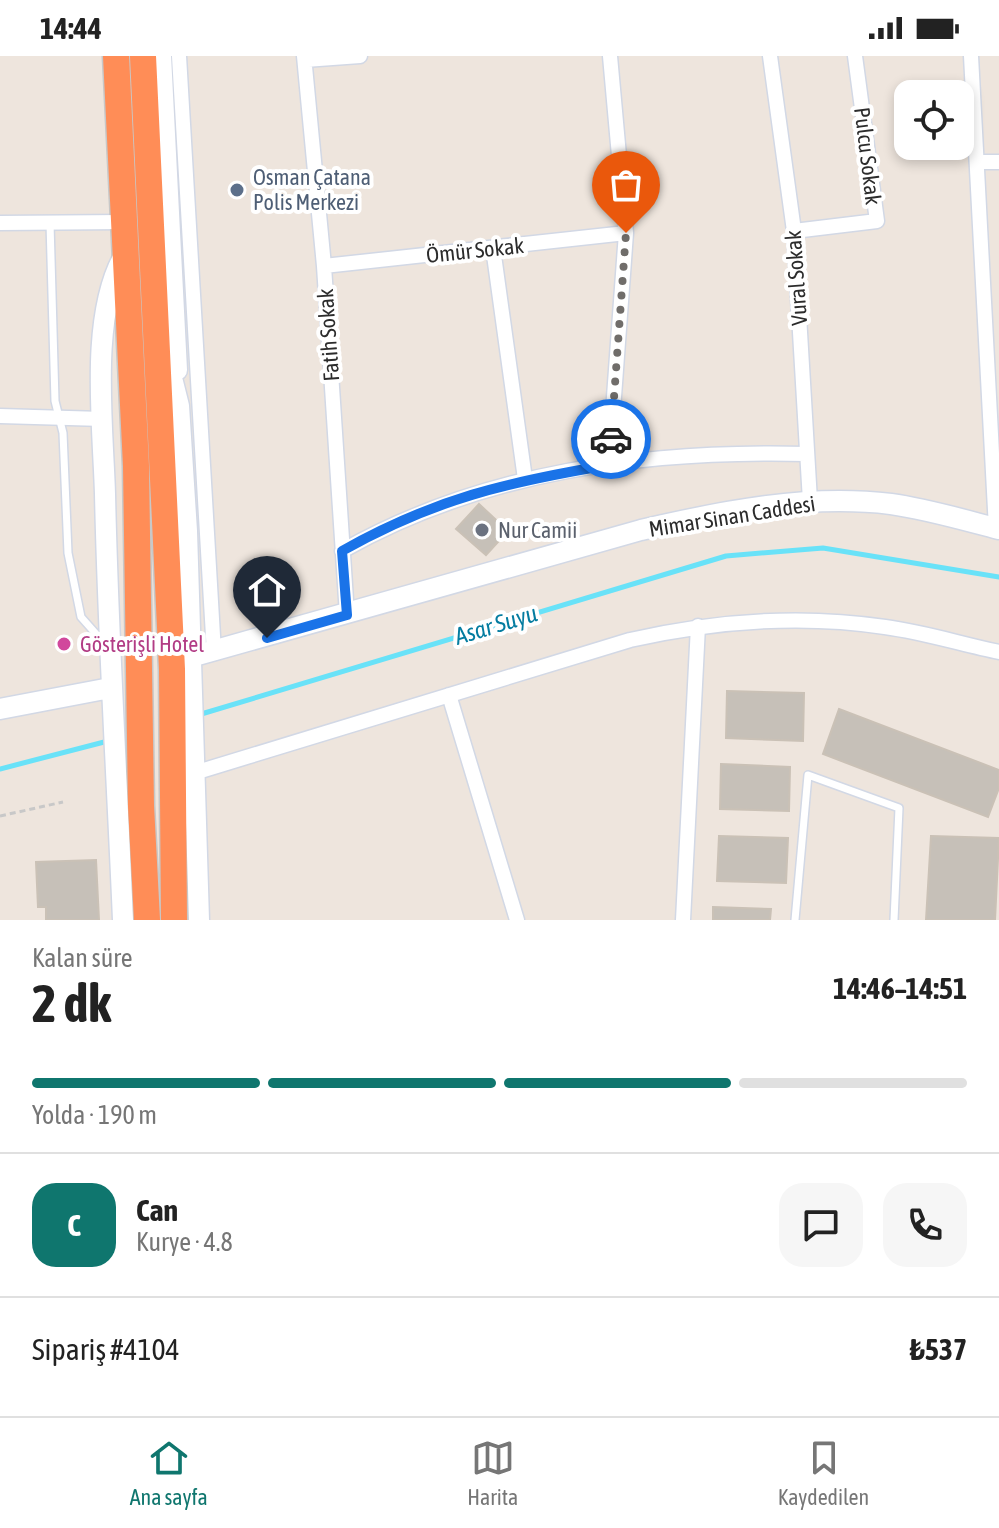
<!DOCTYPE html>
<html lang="tr">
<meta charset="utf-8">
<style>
body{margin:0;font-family:"Asap Condensed",sans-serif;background:#f6f6f6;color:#222;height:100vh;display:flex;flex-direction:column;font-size:30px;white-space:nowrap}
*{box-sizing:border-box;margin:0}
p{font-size:26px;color:#767676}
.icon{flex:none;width:44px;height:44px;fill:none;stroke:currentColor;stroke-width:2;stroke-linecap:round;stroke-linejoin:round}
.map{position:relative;height:864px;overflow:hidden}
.panel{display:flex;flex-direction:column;background:#fff;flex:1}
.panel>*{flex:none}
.tools{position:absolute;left:894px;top:24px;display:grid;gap:16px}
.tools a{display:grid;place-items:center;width:80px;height:80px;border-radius:16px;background:#fff;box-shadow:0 4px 12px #0003;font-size:40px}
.pin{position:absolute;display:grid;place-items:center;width:68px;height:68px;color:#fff;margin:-82px -34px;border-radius:50% 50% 50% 0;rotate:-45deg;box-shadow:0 0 8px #0007}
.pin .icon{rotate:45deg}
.courier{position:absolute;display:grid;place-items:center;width:80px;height:80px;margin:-40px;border:6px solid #1a73e8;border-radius:50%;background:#fff;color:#222;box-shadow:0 2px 10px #0007}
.overview em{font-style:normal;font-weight:700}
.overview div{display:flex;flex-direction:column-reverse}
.overview{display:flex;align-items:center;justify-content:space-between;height:136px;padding:0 32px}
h1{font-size:52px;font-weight:700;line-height:60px}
.bar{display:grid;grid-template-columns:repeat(4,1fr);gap:12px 8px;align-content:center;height:96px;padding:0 32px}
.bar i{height:10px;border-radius:6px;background:#e0e0e0}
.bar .on{background:#0f766e}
.bar p{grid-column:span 4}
.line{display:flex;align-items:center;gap:20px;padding:0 32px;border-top:2px solid #e0e0e0}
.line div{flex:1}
.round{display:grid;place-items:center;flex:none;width:84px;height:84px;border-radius:24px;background:#f6f6f6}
.status{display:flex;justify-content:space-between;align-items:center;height:56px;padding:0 40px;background:#fff;direction:ltr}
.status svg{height:22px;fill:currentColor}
.tab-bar{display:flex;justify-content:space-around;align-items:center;height:112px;border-top:2px solid #e0e0e0;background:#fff;font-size:22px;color:#767676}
.tab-bar a{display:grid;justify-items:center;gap:4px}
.tab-bar .on{color:#0f766e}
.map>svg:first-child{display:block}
</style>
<div class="status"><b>14:44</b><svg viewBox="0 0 49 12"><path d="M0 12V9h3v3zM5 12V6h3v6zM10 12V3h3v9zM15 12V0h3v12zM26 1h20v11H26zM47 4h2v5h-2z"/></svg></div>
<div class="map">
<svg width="999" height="864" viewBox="0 0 999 864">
<rect width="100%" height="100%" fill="#eee5dd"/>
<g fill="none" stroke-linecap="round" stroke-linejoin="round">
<path stroke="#69e2f8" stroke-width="5" d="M198 659 726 500 823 492 999 521
M0 713 108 685"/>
</g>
<path fill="#c6c0b8" stroke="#cac1b6" stroke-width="2" d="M479 448 508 475 486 499 456 473Z
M727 635 804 637 803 685 726 682Z
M839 653 999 714V732L988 761 823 698Z
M721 708 790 711 789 755 720 753Z
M719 780 788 782 786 827 717 825Z
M931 780 999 782 995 864H926Z
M96 804 99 864H46V851H38L36 806Z
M713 851 771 853 770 864H713Z"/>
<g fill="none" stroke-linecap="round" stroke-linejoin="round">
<g stroke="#d2d8e5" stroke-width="10">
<path id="lane" d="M50 167 55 345 63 377 68 497 81 561 105 588
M795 864 808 719 899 752 894 864"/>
</g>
<g stroke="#d2d8e5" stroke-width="17">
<path id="street" d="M179 0 214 597
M304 0 324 210 347 559
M770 0 794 175 810 445
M971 0 996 473
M305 4 360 0
M979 106H999
M0 167 124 166
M794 175 877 165 855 0
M493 192 525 423
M324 210 626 177
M0 360 103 363
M609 409 626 177 610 0
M342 495C483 415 647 394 807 398
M449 639 517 864
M194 717 630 584C714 565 799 558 885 571 923 576 961 588 999 596
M683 864 698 570"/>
</g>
<g stroke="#d2d8e5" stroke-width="23">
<path id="secondary" d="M161 0 177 314
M165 294 179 350 187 475 199 864
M191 601 641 474C723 455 807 438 891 448 927 453 964 464 999 473
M0 653 110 632
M123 864C117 722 108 580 105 438 103 368 89 259 125 198"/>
</g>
<g stroke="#c8c8c8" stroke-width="29">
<path id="highway" d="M116 0 136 410 141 750 147 864
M143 0 172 613 174 864"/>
</g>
<path stroke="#c8c8c8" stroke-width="3" stroke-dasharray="6 4" stroke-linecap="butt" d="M0 760 63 746"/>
<use href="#lane" stroke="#fff" stroke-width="7"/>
<use href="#street" stroke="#fff" stroke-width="14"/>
<use href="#secondary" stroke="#fff" stroke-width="20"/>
<use href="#highway" stroke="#ff8d57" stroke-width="26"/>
</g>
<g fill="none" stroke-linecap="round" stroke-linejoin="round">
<path stroke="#706d6a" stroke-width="8" stroke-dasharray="0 14.4" d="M611 383 626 177"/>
<path stroke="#1a73e8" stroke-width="10" d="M267 582 347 559 342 495C434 443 507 426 609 409L611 383"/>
</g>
<circle fill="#5c6f8a" stroke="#fff" stroke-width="3" cx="237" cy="134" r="8"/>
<circle fill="#6b7280" stroke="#fff" stroke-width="3" cx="482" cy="474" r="8"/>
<circle fill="#d1479c" stroke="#fff" stroke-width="3" cx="64" cy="588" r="8"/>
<g text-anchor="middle" stroke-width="8" stroke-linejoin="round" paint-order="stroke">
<g font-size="22" fill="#2c2c2c" stroke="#fff">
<text transform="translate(868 100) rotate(83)" y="8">Pulcu Sokak</text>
<text transform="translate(475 194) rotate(-6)" y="8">Ömür Sokak</text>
<text transform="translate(796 222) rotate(-94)" y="8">Vural Sokak</text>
<text transform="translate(328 279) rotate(-94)" y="8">Fatih Sokak</text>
<text transform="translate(732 460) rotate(-9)" y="8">Mimar Sinan Caddesi</text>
</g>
<g font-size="22" fill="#4e5e75" stroke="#fff" text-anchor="start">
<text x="253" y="129">Osman Çatana<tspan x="253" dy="25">Polis Merkezi</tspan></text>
</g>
<g font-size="22" fill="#5b616d" stroke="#fff" text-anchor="start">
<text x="498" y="482">Nur Camii</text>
</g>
<g font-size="22" fill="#b23c85" stroke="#fff" text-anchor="start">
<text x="80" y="596">Gösterişli Hotel</text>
</g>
<g font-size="24" font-style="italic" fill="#047ca0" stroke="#fff">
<text transform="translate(496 569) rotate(-17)" y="8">Asar Suyu</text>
</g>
</g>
</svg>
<div class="tools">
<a><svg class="icon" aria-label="locate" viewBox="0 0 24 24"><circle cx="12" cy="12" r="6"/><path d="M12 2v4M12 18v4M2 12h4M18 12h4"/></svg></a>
</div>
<div class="pin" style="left:626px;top:177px;background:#ea580c"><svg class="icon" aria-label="bag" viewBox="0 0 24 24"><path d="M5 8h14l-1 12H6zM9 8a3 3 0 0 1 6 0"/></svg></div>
<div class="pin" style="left:267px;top:582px;background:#1f2937"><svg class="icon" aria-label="home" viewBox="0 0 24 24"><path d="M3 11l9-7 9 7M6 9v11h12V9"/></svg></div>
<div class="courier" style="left:611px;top:383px"><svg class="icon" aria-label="car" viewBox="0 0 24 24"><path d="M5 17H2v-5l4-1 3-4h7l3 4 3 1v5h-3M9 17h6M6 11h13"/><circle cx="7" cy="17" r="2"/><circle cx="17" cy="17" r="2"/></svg></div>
</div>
<section class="panel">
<div class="overview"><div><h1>2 dk</h1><p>Kalan süre</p></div><em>14:46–14:51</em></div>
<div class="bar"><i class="on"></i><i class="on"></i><i class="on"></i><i></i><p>Yolda · 190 m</p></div>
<div class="line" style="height:144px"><b class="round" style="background:#0f766e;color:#fff">C</b><div><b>Can</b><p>Kurye · 4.8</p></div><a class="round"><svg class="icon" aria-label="chat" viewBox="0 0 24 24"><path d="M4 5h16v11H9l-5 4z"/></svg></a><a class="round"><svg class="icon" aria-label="phone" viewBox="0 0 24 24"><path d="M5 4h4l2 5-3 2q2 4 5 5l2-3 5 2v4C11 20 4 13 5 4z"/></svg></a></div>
<div class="line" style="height:104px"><div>Sipariş #4104</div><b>₺537</b></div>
</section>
<nav class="tab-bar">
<a class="on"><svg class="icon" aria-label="home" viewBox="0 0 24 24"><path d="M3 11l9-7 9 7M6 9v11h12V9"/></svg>Ana sayfa</a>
<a><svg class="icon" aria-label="map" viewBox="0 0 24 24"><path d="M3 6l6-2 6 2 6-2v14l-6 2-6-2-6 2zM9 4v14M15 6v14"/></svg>Harita</a>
<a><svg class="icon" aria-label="saved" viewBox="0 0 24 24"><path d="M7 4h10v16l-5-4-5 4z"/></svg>Kaydedilen</a>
</nav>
